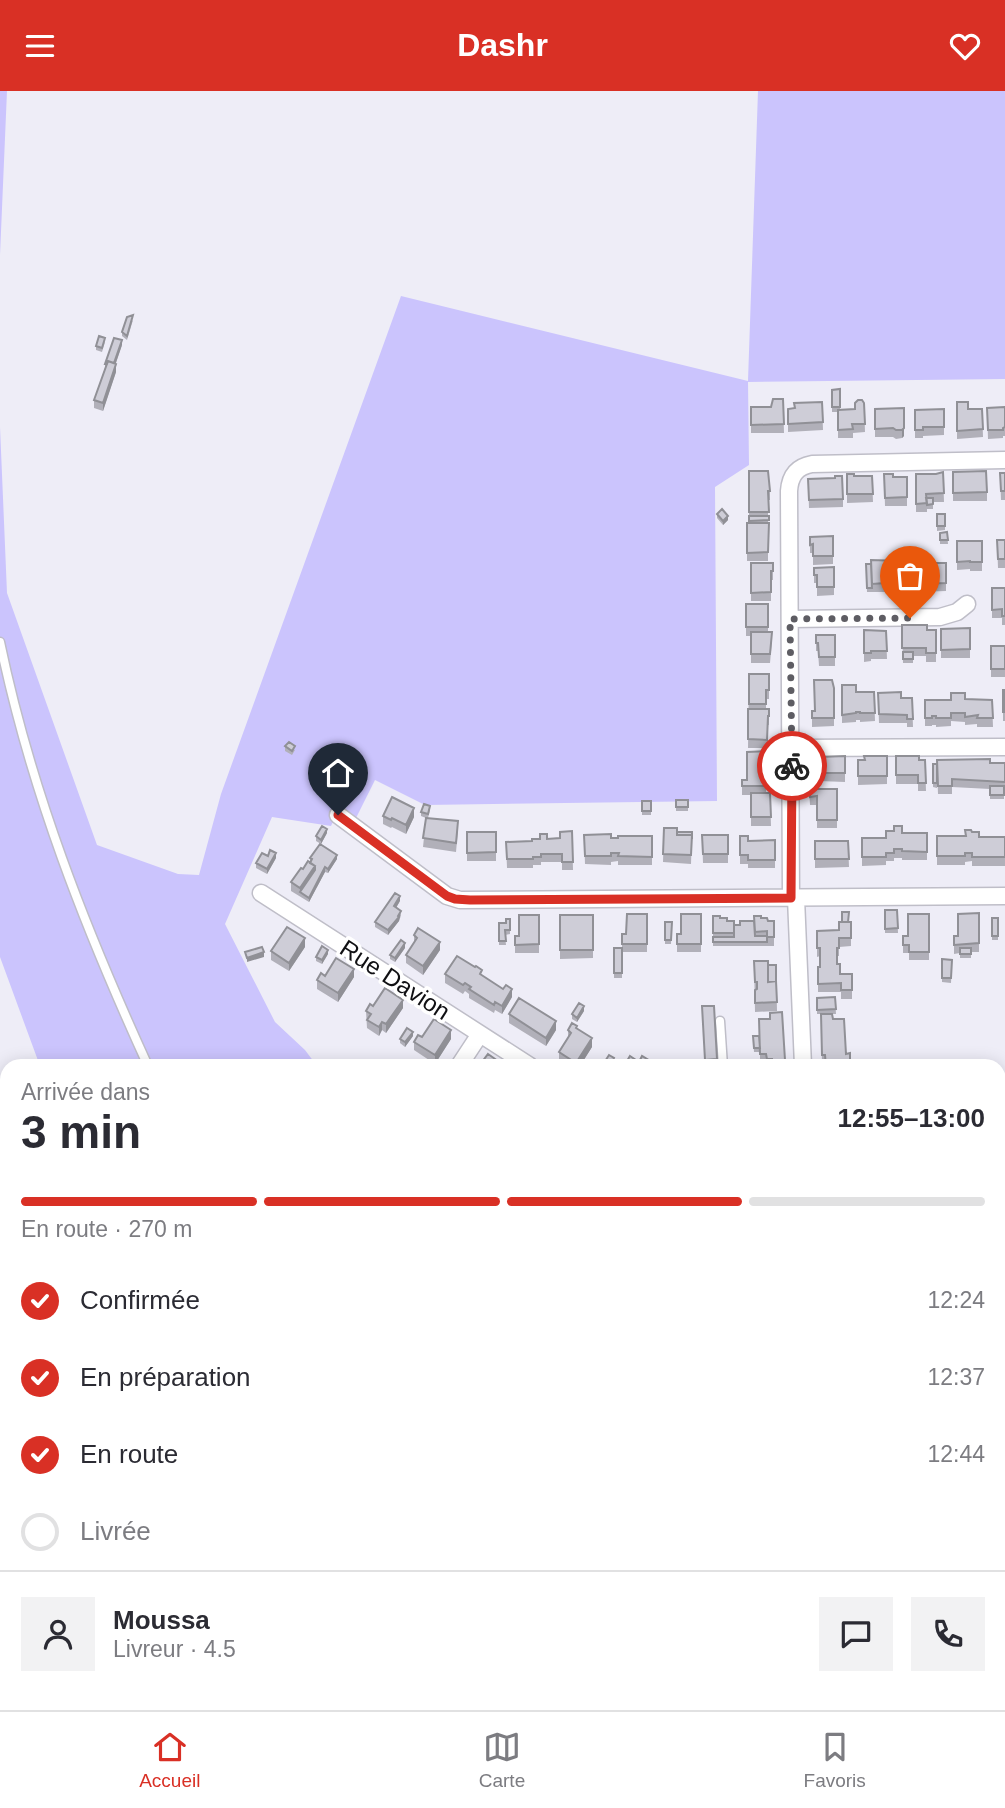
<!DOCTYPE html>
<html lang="fr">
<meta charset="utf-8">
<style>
body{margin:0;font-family:Helvetica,sans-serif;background:#f2f2f3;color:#2b2b33;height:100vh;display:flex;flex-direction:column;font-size:26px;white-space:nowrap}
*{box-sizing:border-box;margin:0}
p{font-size:23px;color:#7c7c81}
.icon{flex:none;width:38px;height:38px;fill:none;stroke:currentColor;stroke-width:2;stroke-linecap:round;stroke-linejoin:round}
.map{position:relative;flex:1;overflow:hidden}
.panel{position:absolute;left:0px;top:968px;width:1006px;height:653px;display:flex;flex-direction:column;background:#fff;border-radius:21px 21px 0 0;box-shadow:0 4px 18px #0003}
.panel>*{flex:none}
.pin{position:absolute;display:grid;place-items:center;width:60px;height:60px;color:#fff;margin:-72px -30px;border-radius:50% 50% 50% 0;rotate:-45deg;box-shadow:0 0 7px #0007}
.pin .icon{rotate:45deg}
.courier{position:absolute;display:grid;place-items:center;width:70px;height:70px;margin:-35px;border:5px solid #d93025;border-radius:50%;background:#fff;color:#222;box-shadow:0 2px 9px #0007}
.overview em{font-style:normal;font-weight:700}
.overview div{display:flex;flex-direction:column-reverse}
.overview{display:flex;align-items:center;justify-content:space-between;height:119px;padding:0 21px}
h1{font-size:46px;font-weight:700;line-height:52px}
.bar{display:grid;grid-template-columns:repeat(4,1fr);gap:10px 7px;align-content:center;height:84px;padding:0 21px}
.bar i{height:9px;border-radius:5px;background:#e1e1e2}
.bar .on{background:#d93025}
.bar p{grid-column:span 4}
.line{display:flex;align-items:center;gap:18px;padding:0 21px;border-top:2px solid #e1e1e2}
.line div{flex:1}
.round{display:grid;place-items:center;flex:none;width:74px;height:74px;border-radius:0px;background:#f2f2f3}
ol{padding:0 21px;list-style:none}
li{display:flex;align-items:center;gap:21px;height:77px}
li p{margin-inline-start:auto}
li .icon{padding:7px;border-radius:50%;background:#d93025;color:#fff;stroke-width:4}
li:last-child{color:#7c7c81}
li i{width:38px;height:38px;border:4px solid #e1e1e2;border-radius:50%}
header{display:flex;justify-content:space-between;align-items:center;height:91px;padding:0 21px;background:#d93025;color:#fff;font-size:32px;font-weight:700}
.dock{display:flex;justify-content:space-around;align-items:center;height:98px;border-top:2px solid #e1e1e2;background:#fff;font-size:19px;color:#7c7c81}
.dock a{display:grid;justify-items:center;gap:4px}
.dock .on{color:#d93025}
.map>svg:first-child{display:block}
</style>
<header><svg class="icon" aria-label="menu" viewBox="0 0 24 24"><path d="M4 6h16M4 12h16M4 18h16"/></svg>Dashr<svg class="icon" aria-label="heart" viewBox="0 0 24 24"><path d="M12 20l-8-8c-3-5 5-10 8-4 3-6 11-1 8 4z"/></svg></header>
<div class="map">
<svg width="1005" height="1619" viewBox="0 0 1005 1619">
<rect width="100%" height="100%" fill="#eeedf7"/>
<path fill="#cbc4fd" d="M0 0H7L0 164Z
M758 0H1005V288L748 291 749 374 715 396 717 710 425 714 375 689 356 727 337 722 331 735 272 726 225 833 275 931 305 959 317 975H40L0 866V336L7 502 97 754 178 783 199 784 221 703 401 205 748 290Z
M317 1614H464L435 1619H320Z
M501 1614H646L649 1619H488Z"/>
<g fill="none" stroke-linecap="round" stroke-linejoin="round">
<g stroke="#bfbec8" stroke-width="11">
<path id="lane" d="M0 551C31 700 85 837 148 975
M720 930 723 975
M399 1614 404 1619
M442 1614 445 1619
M479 1619 491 1614"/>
</g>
<g stroke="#bfbec8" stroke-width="19">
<path id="street" d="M790 528 940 526 957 521 967 513
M792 657 1005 656
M338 724 447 805 460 809 1005 805
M261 802 530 975
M791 807 789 400C790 385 796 376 812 373L1005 369
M796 807 803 975
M459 975 480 943
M999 1042 1005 1043
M999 1219 1005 1221
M999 1328 1005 1321
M999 1489 1005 1496
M777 1614 779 1619"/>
</g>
<use href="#lane" stroke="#fff" stroke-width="8"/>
<use href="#street" stroke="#fff" stroke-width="16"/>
<g stroke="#2b2b2f" stroke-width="7">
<path id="rail" d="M0 1104 7 1122
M226 1614 228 1619"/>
</g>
<use href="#rail" stroke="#fff" stroke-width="4.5" stroke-dasharray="13" stroke-linecap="butt"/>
</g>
<path fill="#b1b0b9" d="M133 229 127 249 122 245V241Z
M105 251 102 261 96 259V255Z
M122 254 116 272V281L103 320 94 317V309L105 277V273Z
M840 298V319L855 318 864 312 865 341 853 342V347H838V321H832V299Z
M783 308 784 342H751V316H771Z
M822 311 823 339 788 341V318L795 317Z
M957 311 968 318H982L983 346 957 348Z
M1005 316V345H1003V347L988 348 987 317Z
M904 317V345L902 347 896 348 893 346H875V318Z
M944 318V344L923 345V347H915V319Z
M749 380 770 400V409H768V470H747V432H749Z
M943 381 944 411H933V418H927V421H916V383H936Z
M953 381 987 401V410H953Z
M1000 382H1005V409H1001Z
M847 383 854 385H872L873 411 847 412Z
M884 383 893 386H907V415H885Z
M835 387 843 408V416L809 417 808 388Z
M717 423 728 429 723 434 717 427Z
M937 423H945V439L937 440Z
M947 441 948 453H940V442Z
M833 445V473L813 474V462H810V446Z
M997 449H1005V477H998Z
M957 450H982V480H970V478L957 479Z
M915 469 932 472H946V500L916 501Z
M902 470 903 500 892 501 891 498H885V501H867L866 473Z
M751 472H773V489H771V510H751Z
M834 476V504L817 505V492H814V477Z
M992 497H1005V534H1002V527H992Z
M746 513H768V541L772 549 770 572H751V545H746Z
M902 534 927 539H936V571H926V565H913V572H903Z
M970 537V567H941V538Z
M864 539 886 540 887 568H871V570L864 571Z
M816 544H835V575H819L818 560H816Z
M991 555H1005V586H991Z
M749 583H769V608H766V618H769V634H768L767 657H748Z
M842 594 856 601H874L875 630 860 631V629H856V631L842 632Z
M834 597V635L812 636V620H815Z
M1003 599H1005V630H1003Z
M878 602 901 607H912L913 636H907V632H879Z
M965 608 992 609 993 636H977V633L965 634V631L951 630V635L936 636V634H932V635H925V609Z
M285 655 295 659 292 664 285 660Z
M767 660 766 702H770L771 735H751V704H742V689H747Z
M845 665V691L819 690V698H810V670H819Z
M887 665V693L858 694V669H865Z
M896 665 925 669 926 700H918V693H896Z
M1005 672V699H1004V708H990V698L952 696V703H938L937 678V697L933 696V673Z
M809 698H837V737H817V714H810Z
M676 709H688V720H676Z
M642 710H651V724H642Z
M430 719 428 727 458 739 456 761 423 756 426 727 421 725V721Z
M383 725 414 726 406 743 392 736 391 737 383 733Z
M664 737 677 744 692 741 691 773 663 771Z
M572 740 573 779H562V771H541V774H533V777H507L506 751 532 750 540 748 560 747Z
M467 741H496V770H467Z
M972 741 979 746H1005V775H972V770L965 771V774H937V745H966Z
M327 742 321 753 316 750V745Z
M902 742H927V769H902V767H894V770H886V774L862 775V747H886Z
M584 744 611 747 652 745V774H618V770L611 771V774L585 773Z
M702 744H728V772H703Z
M740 745 748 750 775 749V777H748V773H740Z
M815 750H848L849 776 815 777Z
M268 765 276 767 267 783 256 777V772Z
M310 767 337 768 328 782 325 781 309 811 291 800V791L303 778 310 772Z
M400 810 396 817 401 824 399 830 388 844 375 836V831Z
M885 819H897L898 842H885Z
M979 822V861H971V867H960V862L954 863V845H958Z
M647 823V861H622V887H614V857H622V843H626Z
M701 823V861H677V843H681Z
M929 823V869H909V862H903V845H908Z
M539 824V862H515V845H519Z
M560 824H593V867L560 868Z
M713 825 727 830 734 834H740L761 827 768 830H774V855H713Z
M992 827H998V849H992Z
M510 828V843L505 844 506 854H499V832H506Z
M665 831H672L671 853H665Z
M848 831H851V855L839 856V865H837V873L840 883H852V908H841V901H818V876H820V865L817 866V840L839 839Z
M414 844 440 859 423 884 406 872V864L414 852Z
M305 856 289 880 271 869V860Z
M405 857 395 871 390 868V864Z
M328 863 322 873 316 870V866Z
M942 868 952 869 951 892 942 891Z
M754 870 768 874H776L777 920 755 921Z
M445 883 482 885 512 906 502 923 495 919 494 922 469 907V903L465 900 463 903 445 892Z
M325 885 354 886 338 911 317 898V889Z
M835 906 836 923H817V907Z
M373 915 403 917 386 942 382 939 379 945 367 937 366 920Z
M702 915 717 968V975H705Z
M584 920 577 931 572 928V923Z
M782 921 785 975H767L766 972H760V961H754L753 945H759L770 928Z
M509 923 556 939 546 955 509 932Z
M821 923 833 928 850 975H825V973H822Z
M577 938 592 956 580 975H567L559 970V961L568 948V939Z
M413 945 405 956 400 952V948Z
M451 948 435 973 414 959V951Z
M999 992H1005V1024H999Z
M999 1051H1005V1073H999Z
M999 1233 1005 1235V1262L999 1260Z
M7 1345V1494L0 1476V1348Z
M1005 1414V1456L999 1449V1416Z
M999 1515V1521L1005 1528V1566L999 1558Z"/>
<path fill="#909096" d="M122 249V254L113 280V276Z
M116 273V281L103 320V312Z
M904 337V345L902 347V339Z
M728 425V429L723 434V430Z
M414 717V726L406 743V734Z
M327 738V742L321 753V749Z
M276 762V767L267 783V778Z
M337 764V768L328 782V778Z
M315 775V783L300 801V805V797Z
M325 776V781L309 811V807Z
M400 805V810L394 820V815Z
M401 820 399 830 388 844V839Z
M305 847V856L289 880V872Z
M440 851V859L423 884V875Z
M405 852V857L395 871V867Z
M328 859V863L322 873V869Z
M264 861V866L247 871V867Z
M354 878V886L338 911V902Z
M512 898V906L502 923V915Z
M403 909V917L386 942V933Z
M584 915V920L577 931V927Z
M556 930V939L546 955V947Z
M382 931V939L379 945V936Z
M451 939V948L435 973V964Z
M413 941V945L405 956V951Z
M592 947V956L580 975H576V972Z
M1005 1380V1388L999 1394V1386Z
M731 1614H744L732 1619Z
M876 1614H880V1616L871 1619V1616Z"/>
<path fill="#cecdd7" stroke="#909096" stroke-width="2" d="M133 224 127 245 122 241 127 226Z
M99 245 105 247 102 257 96 255Z
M114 247 122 249 114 272 108 270 107 273H105Z
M108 270 116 273 103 312 94 309Z
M840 298V316H832V299Z
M773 308H783L784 333 751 334V316H771Z
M858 309H862L864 312 865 333H852L853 338 838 339V319L855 318V312Z
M822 311 823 331 788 333V318L795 317 794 312Z
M957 311H968V318H982L983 338 957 340Z
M1005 316V336L1003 337V339H988L987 317Z
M904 317V337L902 339H896L893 337 875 338V318Z
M944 318V336H923V339H915V319Z
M749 380H768L770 400H768L769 421H749Z
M986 380 987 401 953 402V381Z
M943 381 944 402 926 403 927 412 916 413V383H936Z
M1000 382H1005V400H1001Z
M847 383H854V385H872L873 403H847Z
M884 383H893V386H907V406L885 407Z
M835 385H842L843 408 809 409 808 388 835 387Z
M926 407H933V413L927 414Z
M722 418 728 425 723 430 717 423Z
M937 423H945V435H937Z
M749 425H769V429L749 430Z
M747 432H769L768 461 747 462Z
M947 441 948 449H940V442Z
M833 445V465H813V453L810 454V446Z
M997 449H1005V468H998Z
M957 450H982V471H970V470L957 471Z
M871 469 902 470 903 492H892L891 489H884L885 492 872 493Z
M915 469H928L932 472H946V492L916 493Z
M751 472H773V480H771V501L751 502Z
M866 473H871L872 497H867Z
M834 476V496H817V484H814V477Z
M992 497H1005V525H1002V518L992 519Z
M746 513H768V536H746Z
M902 534H927V539H936V562H926V557H902Z
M970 537V558L941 559V538Z
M864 539 886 540 887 560H871V562H864Z
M751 541H772L770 563H751Z
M816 544H835V566H819L818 552H816Z
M991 555H1005V578H991Z
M903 561H913V568H903Z
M749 583H769V599H766V613H749Z
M814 589H832L834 597V627H812V620H815Z
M842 594H856V601H874L875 622H860V621H856V622L842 624Z
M1003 599H1005V621H1003Z
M901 601V607H912L913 628H907V624L879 623 878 602Z
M951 602H965V608L992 609 993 627H977L978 624 965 626V622H951V627H936V625H932V627H925V609H951Z
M748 618H769V625H768L767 649 748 648Z
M289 651 295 655 292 660 285 655Z
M767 660 766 695H742V689H747V661Z
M845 665V682H819V690H810V670H819V666Z
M864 665H887V685H858V669H865Z
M896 665H919V669H925L926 692H918V684H896Z
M990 668V672H1005V691L952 688V695H938L937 669Z
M933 673H937V692H933Z
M990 695H1004V704H990Z
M809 698H837V729H817V705L810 706Z
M751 702H770L771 726H751Z
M392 706 414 717 406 734 392 727 391 729 383 725Z
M676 709H688V716H676Z
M642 710H651V720H642Z
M424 713 430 715 428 723 421 721Z
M426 727 458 730 456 752 423 747Z
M322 735 327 738 321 749 316 745Z
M894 735H902V742H927V761L902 760V758H894V762H886V766H862V747H886V740H894Z
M664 737H677V744H692L691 764 663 763Z
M965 739H971L972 741H979V746H1005V766H972V762H965V765H937V745H966Z
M572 740 573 771H562V763H541V766H533V768H507L506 751 532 750V748H540V743H547V748L560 747V741Z
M467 741H496V761L467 762Z
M677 741H692V748V744H677Z
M611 743V747H618V745H652V766L618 765 619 762H611V765H585L584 744Z
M702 744H728V763H703Z
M740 745H748V750L775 749V769H748V764H740Z
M815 750H848L849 768H815Z
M320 753 337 764 328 778 325 776 309 807 300 801 315 779V775L310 772 312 768 310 767Z
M270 759 276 762 267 778 256 772 262 762 268 765Z
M308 770 315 775 300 797 291 791 301 777 303 778Z
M395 802 400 805 394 815 401 820 398 825 399 826 388 839 375 831Z
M885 819H897L898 837 885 838Z
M842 821H849L848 831H842Z
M979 822V852L954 854V845H958V823Z
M627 823H647V853H622V843H626Z
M681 823H701V853H677V843H681Z
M908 823H929V861H909V854H903V845H908Z
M519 824H539V853L515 854V845H519Z
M560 824H593V859H560Z
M713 825H720V827H727V830H734V842H713Z
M754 825H761V827H767L768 830H774V846H767V840L755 841Z
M992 827H998V845H992Z
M506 828H510V839H505L506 850H499V832H506Z
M740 830H754L755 845H767V851H713V846H734V834H740Z
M665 831H672L671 849H665Z
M839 831H851V847H839V857H837V873H840V883H852V899H841V892L818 893V876H820V857H817V840L839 839Z
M287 836 305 847 289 872 271 860Z
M418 837 440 851 423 875 406 864 417 847 414 844Z
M401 849 405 852 395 867 390 864Z
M322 855 328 859 322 869 316 866Z
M262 856 264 861 247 867 245 861Z
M614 857H622V882H614Z
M960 857H971V863H960Z
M457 865 475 876 476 875 482 879 480 883 503 898 506 894 512 898 502 915 495 911 494 914 469 898 471 896 465 892 463 894 445 883Z
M336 867 354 878 338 902 317 889 321 882 325 885Z
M942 868 952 869 951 887H942Z
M754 870H768V891L776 890 777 911 755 912V899L757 898V891H755Z
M768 874H776V890L768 891Z
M385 897 403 909 386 933 382 931 379 936 367 929 371 923 366 920 370 913 373 915Z
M835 906 836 918 817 919V907Z
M519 907 556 930 546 947 509 923Z
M579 912 584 915 577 927 572 923Z
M702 915H714L717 968 705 969Z
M782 921 785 969 772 970V968H767L766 963H760L759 928H770V922Z
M821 923H832L833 928H844L846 963 850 962V975H826L825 964H822Z
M434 928 451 939 435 964 414 951 418 944 422 946Z
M572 932 577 935 576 937 592 947 576 972 559 961 571 942 568 939Z
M407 937 413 941 405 951 400 948Z
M753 945H759L760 957H754Z
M488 963 505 975H479Z
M609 964 614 967 610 975H602Z
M630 965 639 971 642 965 652 971 649 975H624Z
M999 992H1005V1016H999Z
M999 1051H1005V1064H999Z
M999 1233 1005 1235V1254L999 1251Z
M7 1345V1477L0 1460V1348Z
M1005 1349V1380L999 1386V1360H1002L1000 1355Z
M1004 1413 1005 1414V1448L999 1440V1416Z
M999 1520 1005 1528V1561L999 1554Z"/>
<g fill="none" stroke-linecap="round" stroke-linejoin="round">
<path stroke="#5e5d63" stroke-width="7" stroke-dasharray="0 12.6" d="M792 675 790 528 910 527"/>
<path stroke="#d93025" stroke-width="9" d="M338 724 447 805 455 808 470 809 791 807 792 675"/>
</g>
<g text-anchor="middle" stroke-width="7" stroke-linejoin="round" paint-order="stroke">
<g font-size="24" fill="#101013" stroke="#fff">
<text transform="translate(395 889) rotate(33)" y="8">Rue Davion</text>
</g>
</g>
</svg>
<div class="pin" style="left:910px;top:527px;background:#ea580c"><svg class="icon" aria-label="bag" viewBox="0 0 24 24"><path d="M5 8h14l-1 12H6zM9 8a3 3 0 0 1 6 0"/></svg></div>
<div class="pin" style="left:338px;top:724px;background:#1f2937"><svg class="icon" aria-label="home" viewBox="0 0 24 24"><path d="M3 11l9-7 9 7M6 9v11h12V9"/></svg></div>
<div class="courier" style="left:792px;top:675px"><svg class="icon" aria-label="bike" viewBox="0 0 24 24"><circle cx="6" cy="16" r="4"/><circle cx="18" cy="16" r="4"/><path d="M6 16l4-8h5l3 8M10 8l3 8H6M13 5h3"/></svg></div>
<section class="panel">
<div class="overview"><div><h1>3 min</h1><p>Arrivée dans</p></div><em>12:55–13:00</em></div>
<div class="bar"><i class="on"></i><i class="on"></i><i class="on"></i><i></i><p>En route · 270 m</p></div>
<ol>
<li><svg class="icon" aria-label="check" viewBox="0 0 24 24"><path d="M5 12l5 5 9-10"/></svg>Confirmée<p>12:24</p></li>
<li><svg class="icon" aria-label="check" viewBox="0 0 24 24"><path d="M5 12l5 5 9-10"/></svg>En préparation<p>12:37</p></li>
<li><svg class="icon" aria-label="check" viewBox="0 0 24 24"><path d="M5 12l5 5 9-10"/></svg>En route<p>12:44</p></li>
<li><i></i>Livrée</li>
</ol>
<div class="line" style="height:126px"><a class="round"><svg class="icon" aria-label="person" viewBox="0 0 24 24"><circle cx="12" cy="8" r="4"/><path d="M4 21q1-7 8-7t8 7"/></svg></a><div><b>Moussa</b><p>Livreur · 4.5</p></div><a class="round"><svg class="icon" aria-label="chat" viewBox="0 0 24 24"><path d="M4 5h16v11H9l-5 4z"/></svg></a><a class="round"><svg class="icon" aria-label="phone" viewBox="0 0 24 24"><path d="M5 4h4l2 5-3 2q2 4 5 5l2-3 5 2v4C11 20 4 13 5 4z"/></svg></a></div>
</section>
</div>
<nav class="dock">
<a class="on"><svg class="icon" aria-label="home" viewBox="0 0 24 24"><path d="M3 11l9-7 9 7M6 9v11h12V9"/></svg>Accueil</a>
<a><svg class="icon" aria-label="map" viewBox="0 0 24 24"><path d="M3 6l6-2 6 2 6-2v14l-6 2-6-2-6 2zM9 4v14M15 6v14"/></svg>Carte</a>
<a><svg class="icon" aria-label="saved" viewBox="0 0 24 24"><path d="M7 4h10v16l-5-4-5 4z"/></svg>Favoris</a>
</nav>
